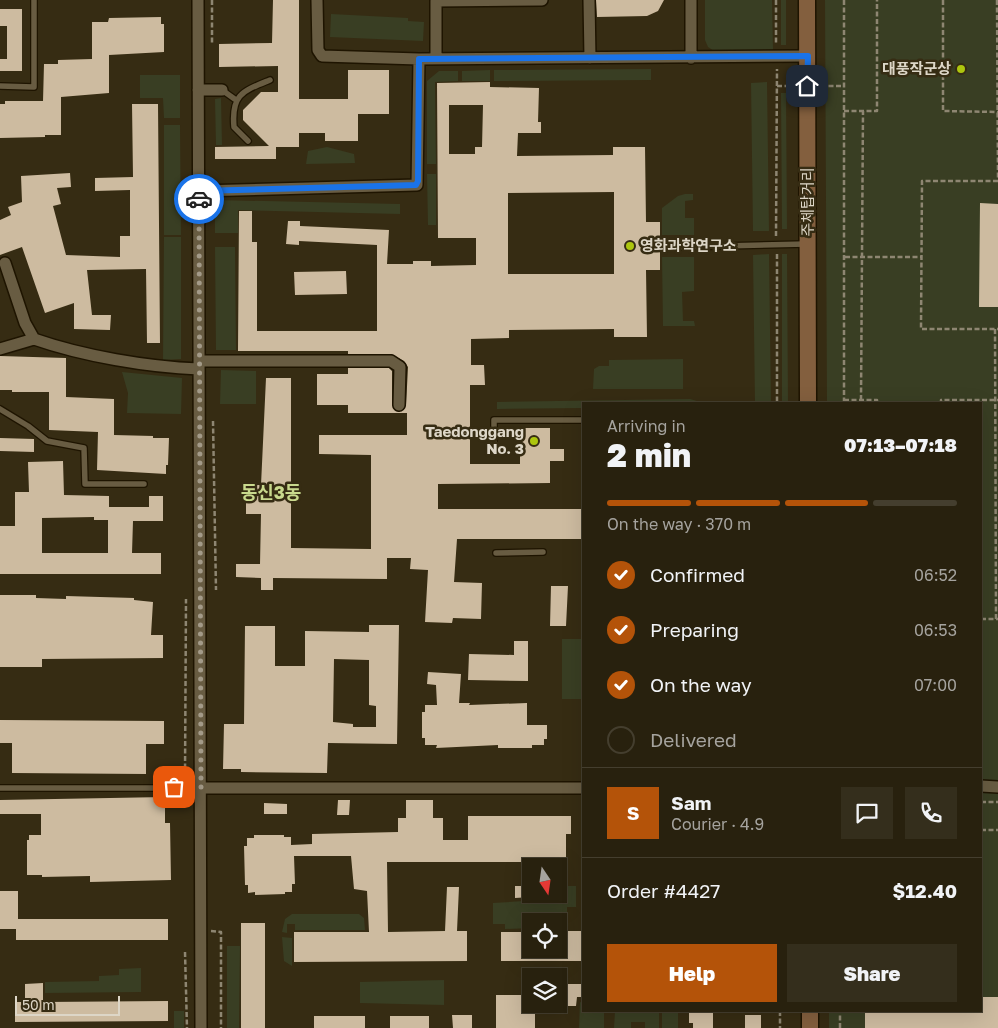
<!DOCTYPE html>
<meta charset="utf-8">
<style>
body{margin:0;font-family:"Golos Text","Noto Sans KR",sans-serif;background:#342e1c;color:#f1f3f6;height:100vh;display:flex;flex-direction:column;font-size:19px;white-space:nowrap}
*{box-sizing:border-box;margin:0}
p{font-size:16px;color:#a5a39e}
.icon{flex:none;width:28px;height:28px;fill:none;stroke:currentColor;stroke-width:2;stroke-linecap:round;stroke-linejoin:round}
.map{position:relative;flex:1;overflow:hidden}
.panel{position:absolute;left:582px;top:402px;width:400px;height:610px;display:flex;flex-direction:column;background:#28210e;border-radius:0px;box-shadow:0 5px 20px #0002,0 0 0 1px #443e2e}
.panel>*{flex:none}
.needle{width:32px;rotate:167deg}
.tools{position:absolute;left:522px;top:858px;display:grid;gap:10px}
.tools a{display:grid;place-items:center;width:45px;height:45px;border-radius:0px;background:#28210e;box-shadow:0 5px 20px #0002,0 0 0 1px #443e2e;font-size:25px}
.scale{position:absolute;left:15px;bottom:12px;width:105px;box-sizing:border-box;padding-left:5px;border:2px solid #ddd6c7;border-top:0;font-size:14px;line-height:18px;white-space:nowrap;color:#ddd6c7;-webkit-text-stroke:4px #362c13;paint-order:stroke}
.pin{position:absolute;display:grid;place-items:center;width:42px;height:42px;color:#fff;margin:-21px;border-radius:10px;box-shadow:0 2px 8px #0006}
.courier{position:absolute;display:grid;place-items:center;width:50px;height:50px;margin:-25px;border:4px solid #1a73e8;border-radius:50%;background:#fff;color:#222;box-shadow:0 1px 6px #0007}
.head em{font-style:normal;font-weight:800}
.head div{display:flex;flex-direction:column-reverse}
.head{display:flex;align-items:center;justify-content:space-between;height:85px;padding:0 25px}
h1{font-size:32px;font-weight:800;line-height:38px}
.bar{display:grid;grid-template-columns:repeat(4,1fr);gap:8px 5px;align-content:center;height:60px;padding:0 25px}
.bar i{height:6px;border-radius:4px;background:#443e2e}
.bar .active{background:#b45309}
.bar p{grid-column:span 4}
.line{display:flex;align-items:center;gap:12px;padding:0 25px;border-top:1px solid #443e2e}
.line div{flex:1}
.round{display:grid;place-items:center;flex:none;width:52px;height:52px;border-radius:0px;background:#342e1c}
ol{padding:0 25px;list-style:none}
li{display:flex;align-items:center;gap:15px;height:55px}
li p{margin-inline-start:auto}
li .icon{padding:5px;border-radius:50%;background:#b45309;color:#fff;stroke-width:4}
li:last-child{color:#a5a39e}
li i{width:28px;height:28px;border:2px solid #443e2e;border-radius:50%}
.cta{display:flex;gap:10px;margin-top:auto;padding:10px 25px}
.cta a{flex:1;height:58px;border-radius:0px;background:#b45309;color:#fff;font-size:20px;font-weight:800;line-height:58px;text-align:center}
.cta a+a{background:#342e1c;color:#f1f3f6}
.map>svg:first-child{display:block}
</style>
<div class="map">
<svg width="998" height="1028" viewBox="0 0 998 1028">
<rect width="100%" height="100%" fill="#362c13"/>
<path fill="#393e23" d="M705 0H772L773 50 714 51 708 47 705 40Z
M781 0H786V45H781Z
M825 0H998V1028H829V1011H981V404H827Z
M331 14 408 18V21L424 22 423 41 330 37Z
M651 69V80L494 81V70Z
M490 70V81H462V71Z
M439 71H458V81L435 82 436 164H427V81Z
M140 75H180V118H164L163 98H140Z
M767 82 769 231H753L751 83Z
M781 93H786L787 229H782Z
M221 98 222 145H216L215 99Z
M164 125H180L181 235H164Z
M327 147 354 154 355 163 306 164 308 151Z
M427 174H436V225H428Z
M685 194H693V200L685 201V218H694V235H662V208L678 196Z
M215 200 400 204V214L238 210V233H215Z
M164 237H181V359L163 360Z
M215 247H235L236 350H216Z
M769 254 771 404H755L753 255Z
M782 254H787L788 404H782Z
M662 257H694V291L682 292 683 321H694L695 326H663Z
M683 359V389H593L594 369 599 366H609V360Z
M221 370 256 371V404H220Z
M122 372 182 378 181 414 127 413 128 393Z
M690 399 707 404H584V408L497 409V402Z
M562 639H584V699H562Z
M559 886H576V907H567V928H559V921H531V928L505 929V924H493V903L540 900 541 894H559Z
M292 914H359L364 918 365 930H295V924H287V933L282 932 285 919Z
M282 937 292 938V966L284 961Z
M227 946H240L239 1028H227Z
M141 968V992L45 993V982L99 981V976L119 975V969Z
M444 980V1005L360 1003V982Z
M580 1002 584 1003V1011H604V1028H579Z
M174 1011H184V1028H174Z
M615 1011H659V1028H645V1022H631V1028H614Z
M662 1011H678V1028H662Z"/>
<path fill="#cdbba0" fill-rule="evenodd" d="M273 0H299V99H348V70H389V114H358V141H325V133H299V147H276V159H215V147L269 146 243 120V110L261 92H278V66L219 67V44L272 43Z
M596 0H664L658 11 647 16 597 17Z
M0 9H22V71H0V59H7V26H0Z
M161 17V24H164V52L109 55V93L61 97V135H45V137L0 138V104H5V101H43L44 64H58V60L92 59V22H108L109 18Z
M490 82V87L539 88 538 122H541V133H518L517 156 613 155V147H645L646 222H660V270H646L647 337H614V329L509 330V338L471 339V365H484L485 385H470V464H520V428H550V449H564V461H550V483L438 484V509H584V539H457L454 582 482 583 481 619 453 618 452 623 425 622 428 570 410 569 411 558H387V579L273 578V590H261V578L236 577V564H260L261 514H246V485H261L266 378H291V548L371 549V455L319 454V435H407V413H348V405H317V374H348V368H389L392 371V405L395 411 399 412 406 406 408 367 404 361 391 354H348V351H238L239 211H252V242H257V331H377V245L299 241V245L286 244 288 221H300V226L389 230 387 264H413V261H431V266L476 265V238H438L437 83ZM449 105H483L482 147H475V154H449ZM614 192V274H508V193Z
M132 104H158L160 343H147L146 269 87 270 92 315H111L110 330 74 329V303L45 313 22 247 0 255V220L11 215 8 207 22 202 21 176 70 173 71 187 57 188 61 204 53 206 66 255 120 257V236H130V190L95 191V178L133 177Z
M980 203 998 204V307H979Z
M346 271 347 294 295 295 294 272Z
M0 356 66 358V397L114 399V435L153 436V438H169L168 465H166V474L97 470 98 432 49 430V392H12V390H0Z
M0 438 34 439V452L0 451Z
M63 461 64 495 109 496V507H149V496H163V521H133L132 553H161V574H0V526H15V492H29L28 462ZM94 517V520H108V553H42V518Z
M551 586H568L566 626H550Z
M0 595H36V598L66 599V596L134 598V600L153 602 151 635H163V658L42 659V667H0Z
M369 625H399L397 744 328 743 327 773 241 772V769H223L224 724H244L245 626H275V666H305V631L369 632ZM334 659 369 660V705L376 706V727H353V724L333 722Z
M514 641H528V681L468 680 469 654 514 655Z
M428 672 461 674 459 703H470L469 705 527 703V725H547V739H544V745H532V748H498V745L436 748 437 745H425V738H422V712H425V705H437L436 685 427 684Z
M0 720 164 721V744H146V774L12 773V743H0Z
M165 797V823H170L171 880 90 882V876L42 877V875H27V840H29V835H41V814H0V800Z
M338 800H350L349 815H337Z
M406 800H433V818H443V840H468V816H571V834H566V862H387L388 932 445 931 447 887H459L457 931H467V961L294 962V932H369L367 891 354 889 351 856H294L295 884H292V892H285V894L255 895V892L248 893V885H245L244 846H247V838H254V835H284V837H291V845L312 844V834L398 832V818H406Z
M264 803 287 804V814H264Z
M515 886H531V897L515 898Z
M0 891H18V919H168V940H16V929H0Z
M241 923H265V1028H241Z
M559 931H584V961H501V932H531V949H559Z
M43 983V1002L168 1001V1021L15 1022V1002H25V984Z
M563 984H584V997H577L576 1006H564Z
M496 995H531V1004H535V1028H496Z
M981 997H998V1028H865V1011H981Z
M689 1011H713V1028H693V1023H689Z
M452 1015H472V1028H453Z
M745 1015H761V1028H745Z
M314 1016H365V1028H314Z
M390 1016H429V1028H390Z"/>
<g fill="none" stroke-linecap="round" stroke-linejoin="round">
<g stroke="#1e1400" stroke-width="8">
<path id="lane" d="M0 86 34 87V0
M222 90 236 100
M248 141 234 127C231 94 243 91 270 80
M680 247 806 244
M0 409 28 426 47 441 84 448 85 484H144
M494 446V420H584
M496 553 543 552
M0 788H163"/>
</g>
<g stroke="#1e1400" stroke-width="14">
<path id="street" d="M198 0 201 1028
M317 0 318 50 322 56 419 59
M589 0 590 58
M691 58V0
M436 59V1L542 0
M198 90H222
M199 191 417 185 419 59 808 56
M5 263 25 323 34 339C83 356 147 367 199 369
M0 349 34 339
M199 361H391L400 367 399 405
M981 786 998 787
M163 788H584"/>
</g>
<g stroke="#1e1400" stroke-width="19">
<path id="secondary" d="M807 0 808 404
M810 1011V1028"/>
</g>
<path stroke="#8e8672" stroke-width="2.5" stroke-dasharray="5 2.5" stroke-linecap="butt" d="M212 0V43
M776 0V43
M844 0V404
M943 0V111L998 112
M997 0 998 181
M777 86H793
M821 86H844
M844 111H877V0
M998 181H922L921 329H998
M776 236 777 69
M777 254V404
M845 257H921
M995 329 996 619
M844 400H877V404
M861 400 863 111
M941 404V400H998
M213 421 216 590
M981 619H998
M185 776 186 599
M981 802H998
M981 830H998
M211 931 221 932V1028
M185 952 187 1028
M780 1011V1028
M840 1028V1011"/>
<use href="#lane" stroke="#685c42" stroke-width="5.5"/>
<use href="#street" stroke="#685c42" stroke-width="11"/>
<use href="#secondary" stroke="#835f3e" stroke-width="16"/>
</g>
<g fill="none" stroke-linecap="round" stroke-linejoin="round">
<path stroke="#a39a88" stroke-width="5" stroke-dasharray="0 9" d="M174 787H201L199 199"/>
<path stroke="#1a73e8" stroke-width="6" d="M199 199 198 191 416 185 418 181 419 59 808 56 807 86"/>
</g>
<g fill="#adc60e" stroke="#362c13" stroke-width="2">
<circle cx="961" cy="69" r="5"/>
<circle cx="630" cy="246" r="5"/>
<circle cx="534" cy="441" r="5"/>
</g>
<g text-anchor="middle" stroke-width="5" stroke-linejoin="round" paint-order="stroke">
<g font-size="15" font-weight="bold" fill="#ddd6c7" stroke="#362c13" text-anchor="end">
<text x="951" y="74">대풍작군상</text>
<text x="640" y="251" text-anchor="start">영화과학연구소</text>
<text x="524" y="437">Taedonggang<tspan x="524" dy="17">No. 3</tspan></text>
</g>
<g font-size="15" fill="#ddd6c7" stroke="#362c13">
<text transform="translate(808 202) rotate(-90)" y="5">주체탑거리</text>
</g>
<g font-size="18" font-weight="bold" fill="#c9d98d" stroke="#362c13">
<text x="271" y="499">동신3동</text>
</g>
</g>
</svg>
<div class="tools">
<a><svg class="needle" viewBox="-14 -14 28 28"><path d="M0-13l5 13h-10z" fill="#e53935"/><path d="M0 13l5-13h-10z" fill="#a5a39e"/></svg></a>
<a><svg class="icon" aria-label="locate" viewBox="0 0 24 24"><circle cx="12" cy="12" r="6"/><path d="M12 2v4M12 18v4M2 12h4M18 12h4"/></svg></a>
<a><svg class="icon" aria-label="layers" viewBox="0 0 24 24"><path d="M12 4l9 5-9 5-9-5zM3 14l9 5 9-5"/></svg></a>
</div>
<div class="scale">50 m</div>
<div class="pin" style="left:174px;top:787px;background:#ea580c"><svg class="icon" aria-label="bag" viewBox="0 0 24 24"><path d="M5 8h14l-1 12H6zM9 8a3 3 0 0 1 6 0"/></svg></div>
<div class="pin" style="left:807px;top:86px;background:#1f2937"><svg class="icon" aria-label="home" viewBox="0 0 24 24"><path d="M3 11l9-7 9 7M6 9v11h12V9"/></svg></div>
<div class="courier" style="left:199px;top:199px"><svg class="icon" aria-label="car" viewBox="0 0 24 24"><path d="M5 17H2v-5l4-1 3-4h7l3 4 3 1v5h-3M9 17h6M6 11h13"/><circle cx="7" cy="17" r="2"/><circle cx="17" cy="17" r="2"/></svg></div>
<section class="panel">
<div class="head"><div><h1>2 min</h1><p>Arriving in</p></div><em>07:13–07:18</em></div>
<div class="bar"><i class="active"></i><i class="active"></i><i class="active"></i><i></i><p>On the way · 370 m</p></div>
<ol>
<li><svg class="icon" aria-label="check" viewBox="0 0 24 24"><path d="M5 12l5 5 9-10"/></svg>Confirmed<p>06:52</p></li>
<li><svg class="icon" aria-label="check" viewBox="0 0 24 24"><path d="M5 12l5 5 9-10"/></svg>Preparing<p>06:53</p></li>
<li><svg class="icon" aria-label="check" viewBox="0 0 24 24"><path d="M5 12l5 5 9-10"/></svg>On the way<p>07:00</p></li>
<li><i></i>Delivered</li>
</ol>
<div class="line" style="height:90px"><b class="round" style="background:#b45309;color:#fff">S</b><div><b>Sam</b><p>Courier · 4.9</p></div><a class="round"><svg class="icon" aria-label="chat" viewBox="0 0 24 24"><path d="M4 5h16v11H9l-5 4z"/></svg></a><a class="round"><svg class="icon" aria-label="phone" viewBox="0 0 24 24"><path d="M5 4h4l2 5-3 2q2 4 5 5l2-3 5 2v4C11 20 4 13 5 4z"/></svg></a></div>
<div class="line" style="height:65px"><div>Order #4427</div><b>$12.40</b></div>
<div class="cta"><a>Help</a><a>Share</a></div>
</section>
</div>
